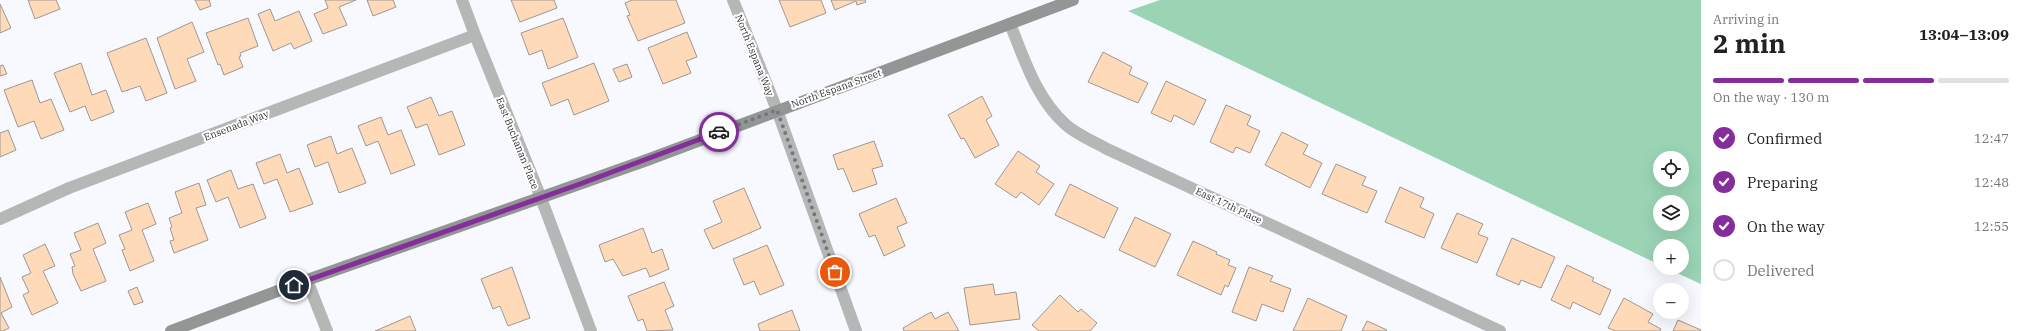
<!DOCTYPE html>
<meta charset="utf-8">
<style>
body{margin:0;font-family:"IBM Plex Serif",serif;background:#f2f2f2;color:#222;height:100vh;display:flex;flex-direction:column;font-size:15px;white-space:nowrap}
*{box-sizing:border-box;margin:0}
p{font-size:13px;color:#767676}
.icon{flex:none;width:22px;height:22px;fill:none;stroke:currentColor;stroke-width:2;stroke-linecap:round;stroke-linejoin:round}
.map{position:relative;flex:1;overflow:hidden}
.details{display:flex;flex-direction:column;background:#fff;width:320px}
.details>*{flex:none}
.controls{position:absolute;left:1653px;top:151px;display:grid;gap:8px}
.controls a{display:grid;place-items:center;width:36px;height:36px;border-radius:50%;background:#fff;box-shadow:0 4px 16px #0002;font-size:20px}
.pin{position:absolute;display:grid;place-items:center;width:34px;height:34px;color:#fff;margin:-17px;border:2px solid #fff;border-radius:50%;box-shadow:0 1px 4px #0007}
.courier{position:absolute;display:grid;place-items:center;width:40px;height:40px;margin:-20px;border:3px solid #852d9a;border-radius:50%;background:#fff;color:#222;box-shadow:0 1px 5px #0007}
.overview em{font-style:normal;font-weight:800}
.overview div{display:flex;flex-direction:column-reverse}
.overview{display:flex;align-items:center;justify-content:space-between;height:68px;padding:0 12px}
h1{font-size:26px;font-weight:800;line-height:30px}
.bar{display:grid;grid-template-columns:repeat(4,1fr);gap:6px 4px;align-content:center;height:48px;padding:0 12px}
.bar i{height:5px;border-radius:3px;background:#e0e0e0}
.bar .current{background:#852d9a}
.bar p{grid-column:span 4}
ol{padding:0 12px;list-style:none}
li{display:flex;align-items:center;gap:12px;height:44px}
li p{margin-inline-start:auto}
li .icon{padding:4px;border-radius:50%;background:#852d9a;color:#fff;stroke-width:4}
li:last-child{color:#767676}
li i{width:22px;height:22px;border:2px solid #e0e0e0;border-radius:50%}
main{display:flex;flex:1;min-height:0}
.map>svg:first-child{display:block}
</style>
<main>
<div class="map">
<svg width="1701" height="331" viewBox="0 0 1701 331">
<rect width="100%" height="100%" fill="#f8f8ff"/>
<path fill="#9ad4b5" fill-rule="evenodd" d="M1160 0H1701V284L1666 268H1682V246H1660V265L1128 11ZM1660 158H1682V180H1660ZM1660 202H1682V224H1660Z"/>
<path fill="#ffdab9" stroke="#9d9894" d="M28 0H56L60 9 35 19Z
M195 0H209L211 6 200 10Z
M325 0H356L339 7 347 25 323 34 314 14 328 8Z
M367 0H393L396 7 373 16Z
M511 0H554L557 8 520 22Z
M632 0H676L685 23 638 41 627 16 630 15 625 3Z
M779 0H821L826 13 790 27Z
M831 0H865L866 2 857 5 856 1 835 10Z
M0 4 11 28 0 33Z
M270 9 275 21 299 11 312 41 294 49 291 43 273 51 258 14Z
M248 18 258 46 240 53 241 56 239 57 243 67 224 75 220 64 218 65 206 33Z
M563 18 578 57 548 69 542 50 529 55 521 33Z
M192 22 204 52 187 59 196 81 175 89 157 38Z
M687 32 697 57 686 61 691 73 663 84 648 48Z
M146 38 167 93 146 101 140 86 122 92 107 53Z
M1103 52 1132 67 1129 74 1148 83 1138 103 1088 82Z
M81 63 92 95 106 90 114 112 91 121 85 106 70 112 54 73Z
M594 63 609 101 574 115 568 99 551 106 542 83Z
M627 64 632 77 619 82 613 69Z
M3 65 7 74 0 76V66Z
M32 80 40 103 51 99 64 130 41 139 34 121 18 127 4 90Z
M1166 81 1206 100 1194 125 1174 115 1171 122 1151 113Z
M982 96 992 116 986 120 999 145 975 158 964 138 961 139 948 115Z
M431 97 439 116 452 111 465 145 439 155 427 124 416 128 407 107Z
M1226 105 1251 116 1247 125 1260 131 1250 153 1236 147 1233 153 1210 142Z
M381 117 388 135 401 130 415 165 391 174 378 141 366 146 358 126Z
M8 130 16 150 0 157V133Z
M1282 132 1308 145 1303 154 1322 163 1310 188 1265 165Z
M331 136 337 154 352 148 366 183 339 193 328 162 315 167 307 145Z
M874 141 883 166 872 169 877 184 853 192 843 168 838 170 833 155Z
M1018 151 1040 166 1036 172 1054 184 1039 205 1021 192 1016 198 995 184Z
M280 154 287 173 299 168 313 204 290 212 277 179 264 184 256 163Z
M1336 164 1366 177 1362 185 1377 191 1367 213 1322 194Z
M231 170 238 189 253 184 266 218 240 228 228 197 216 202 207 180Z
M199 183 206 205 196 208 208 240 174 253 170 241 174 240 170 228 172 227 169 218 182 213 175 192Z
M1070 184 1118 208 1104 238 1055 215Z
M1400 187 1424 198 1420 207 1434 214 1424 238 1385 222Z
M744 188 761 228 713 249 704 230 722 222 713 201Z
M896 198 907 223 897 227 905 246 884 256 875 235 869 237 859 214Z
M148 203 156 224 142 230 154 261 130 271 122 250 125 249 119 235 132 230 125 212Z
M1457 213 1483 224 1478 234 1488 238 1477 263 1441 248Z
M1135 217 1171 234 1155 267 1119 250Z
M98 223 106 243 93 249 106 281 81 291 73 274 72 267 75 266 70 254 81 250 74 233Z
M643 228 652 253 662 249 669 269 650 277 646 268 623 276 613 259 605 262 599 245Z
M1512 238 1555 257 1541 288 1521 280 1519 285 1496 275Z
M1193 241 1217 252 1216 254 1230 260 1228 265 1236 268 1228 287 1225 285 1221 295 1177 275Z
M45 244 55 266 43 271 58 303 32 315 23 295 29 292 22 277 31 273 23 255Z
M767 245 784 285 760 295 754 281 744 285 733 259Z
M1567 265 1594 278 1592 281 1611 290 1600 315 1573 302 1570 309 1551 300Z
M512 267 530 318 508 326 500 306 493 309 481 279Z
M1249 267 1273 276 1270 281 1291 289 1283 312 1262 304 1256 321 1232 312Z
M0 277 12 307 1 313 9 328 3 331H0Z
M664 282 674 306 665 310 673 330 647 331 643 319 638 321 628 296Z
M993 284 995 295 1016 292 1020 319 970 325 964 288Z
M137 287 143 302 134 305 128 291Z
M1060 295 1078 312 1081 309 1097 323 1090 331H1039L1032 325Z
M1308 298 1347 316 1341 331H1293Z
M1624 298 1653 314 1648 322 1661 329 1660 331H1615L1608 328Z
M792 310 800 331H760L758 324Z
M931 312 935 319 948 312 959 331H904L903 328Z
M410 316 416 331H375Z
M1678 320 1701 330V331H1673Z
M1367 321 1387 330 1386 331H1362Z"/>
<g fill="none" stroke-linecap="round" stroke-linejoin="round">
<path stroke="#b4b7b6" stroke-width="12" d="M462 0 475 35 541 198 591 331
M733 0 777 110 856 331
M1010 24C1024 58 1036 98 1065 124 1077 135 1093 141 1107 149L1500 331
M0 219 69 188 475 35
M307 280 327 331"/>
<path stroke="#929795" stroke-width="12" d="M171 331 307 280 647 160 1073 0"/>
</g>
<g fill="none" stroke-linecap="round" stroke-linejoin="round">
<path stroke="#77777b" stroke-width="4" stroke-dasharray="0 7.2" d="M719 132 777 110 835 272"/>
<path stroke="#852d9a" stroke-width="5" d="M294 285 580 184 719 132"/>
</g>
<g text-anchor="middle" stroke-width="4" stroke-linejoin="round" paint-order="stroke">
<g font-size="10" fill="#323234" stroke="#fff">
<text transform="translate(755 55) rotate(68)" y="4">North Espana Way</text>
<text transform="translate(836 88) rotate(-20)" y="4">North Espana Street</text>
<text transform="translate(236 125) rotate(-21)" y="4">Ensenada Way</text>
<text transform="translate(518 143) rotate(68)" y="4">East Buchanan Place</text>
<text transform="translate(1229 205) rotate(25)" y="4">East 17th Place</text>
</g>
</g>
</svg>
<div class="controls">
<a><svg class="icon" aria-label="locate" viewBox="0 0 24 24"><circle cx="12" cy="12" r="6"/><path d="M12 2v4M12 18v4M2 12h4M18 12h4"/></svg></a>
<a><svg class="icon" aria-label="layers" viewBox="0 0 24 24"><path d="M12 4l9 5-9 5-9-5zM3 14l9 5 9-5"/></svg></a>
<a>+</a>
<a>−</a>
</div>
<div class="pin" style="left:835px;top:272px;background:#ea580c"><svg class="icon" aria-label="bag" viewBox="0 0 24 24"><path d="M5 8h14l-1 12H6zM9 8a3 3 0 0 1 6 0"/></svg></div>
<div class="pin" style="left:294px;top:285px;background:#1f2937"><svg class="icon" aria-label="home" viewBox="0 0 24 24"><path d="M3 11l9-7 9 7M6 9v11h12V9"/></svg></div>
<div class="courier" style="left:719px;top:132px"><svg class="icon" aria-label="car" viewBox="0 0 24 24"><path d="M5 17H2v-5l4-1 3-4h7l3 4 3 1v5h-3M9 17h6M6 11h13"/><circle cx="7" cy="17" r="2"/><circle cx="17" cy="17" r="2"/></svg></div>
</div>
<section class="details">
<div class="overview"><div><h1>2 min</h1><p>Arriving in</p></div><em>13:04–13:09</em></div>
<div class="bar"><i class="current"></i><i class="current"></i><i class="current"></i><i></i><p>On the way · 130 m</p></div>
<ol>
<li><svg class="icon" aria-label="check" viewBox="0 0 24 24"><path d="M5 12l5 5 9-10"/></svg>Confirmed<p>12:47</p></li>
<li><svg class="icon" aria-label="check" viewBox="0 0 24 24"><path d="M5 12l5 5 9-10"/></svg>Preparing<p>12:48</p></li>
<li><svg class="icon" aria-label="check" viewBox="0 0 24 24"><path d="M5 12l5 5 9-10"/></svg>On the way<p>12:55</p></li>
<li><i></i>Delivered</li>
</ol>
</section>
</main>
